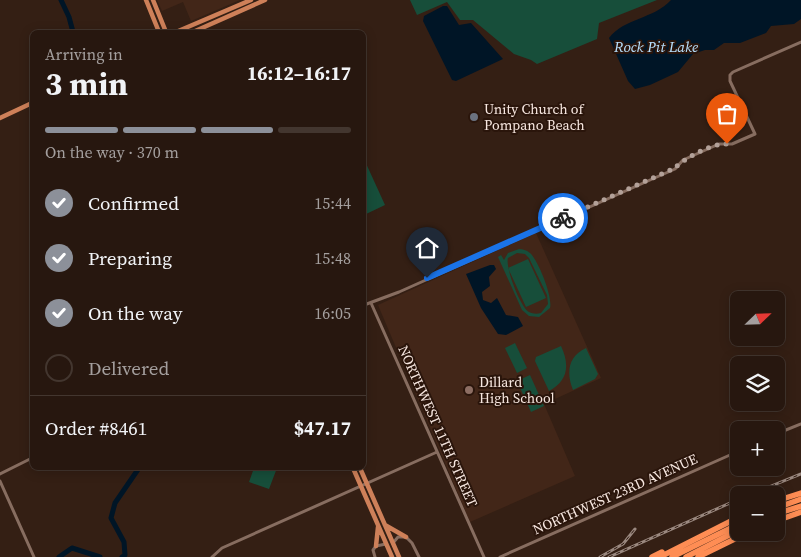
<!DOCTYPE html>
<meta charset="utf-8">
<style>
body{margin:0;font-family:"Source Serif 4",serif;background:#33241d;color:#f1f3f6;height:100vh;display:flex;flex-direction:column;font-size:19px;white-space:nowrap}
*{box-sizing:border-box;margin:0}
p{font-size:16px;color:#a49f9e}
.icon{flex:none;width:28px;height:28px;fill:none;stroke:currentColor;stroke-width:2;stroke-linecap:round;stroke-linejoin:round}
.map{position:relative;flex:1;overflow:hidden}
.drawer{position:absolute;left:30px;top:30px;width:336px;height:440px;display:flex;flex-direction:column;background:#27170f;border-radius:8px;box-shadow:0 2px 12px #0003,0 0 0 1px #43362f}
.drawer>*{flex:none}
.needle{width:32px;rotate:67deg}
.fabs{position:absolute;left:730px;top:291px;display:grid;gap:10px}
.fabs a{display:grid;place-items:center;width:55px;height:55px;border-radius:8px;background:#27170f;box-shadow:0 2px 12px #0003,0 0 0 1px #43362f;font-size:25px}
.pin{position:absolute;display:grid;place-items:center;width:42px;height:42px;color:#fff;margin:-51px -21px;border-radius:50% 50% 50% 0;rotate:-45deg;box-shadow:0 0 5px #0007}
.pin .icon{rotate:45deg}
.courier{position:absolute;display:grid;place-items:center;width:50px;height:50px;margin:-25px;border:4px solid #1a73e8;border-radius:50%;background:#fff;color:#222;box-shadow:0 1px 6px #0007}
.head em{font-style:normal;font-weight:700}
.head div{display:flex;flex-direction:column-reverse}
.head{display:flex;align-items:center;justify-content:space-between;height:85px;padding:0 15px}
h1{font-size:32px;font-weight:700;line-height:38px}
.bar{display:grid;grid-template-columns:repeat(4,1fr);gap:8px 5px;align-content:center;height:60px;padding:0 15px}
.bar i{height:6px;border-radius:4px;background:#43362f}
.bar .selected{background:#8c9099}
.bar p{grid-column:span 4}
.line{display:flex;align-items:center;gap:12px;padding:0 15px;border-top:1px solid #43362f}
.line div{flex:1}
ol{padding:0 15px;list-style:none}
li{display:flex;align-items:center;gap:15px;height:55px}
li p{margin-inline-start:auto}
li .icon{padding:5px;border-radius:50%;background:#8c9099;color:#fff;stroke-width:4}
li:last-child{color:#a49f9e}
li i{width:28px;height:28px;border:2px solid #43362f;border-radius:50%}
.map>svg:first-child{display:block}
</style>
<div class="map">
<svg width="801" height="557" viewBox="0 0 801 557">
<rect width="100%" height="100%" fill="#341f14"/>
<path fill="#422618" d="M157 0H240L191 21 183 2 162 11Z
M536 233 601 378 544 404 575 476 470 522 378 305Z"/>
<path fill="#174e3a" fill-rule="evenodd" d="M410 0H657L599 23 597 39 537 64 531 60 514 54 473 20H460L447 2 417 15Z
M364 159 385 205 364 215Z
M519 249C523 249 526 250 530 253 538 260 553 297 550 308L539 317 529 316 522 310 498 257 501 255 504 260 508 253ZM517 253 525 254 529 258 547 295 548 304 541 313C537 314 533 314 529 312 520 307 505 267 508 258Z
M528 259 546 298 526 307 508 268Z
M515 343 527 368 517 373 505 348Z
M561 346C570 365 568 381 549 391L535 361 536 357Z
M586 348 598 374 595 379 573 390C566 373 568 356 586 348Z
M530 375 544 406 531 412 517 381Z
M254 468H277L269 489 249 482Z"/>
<path fill="#001526" d="M671 0H801V19L794 24 771 26 766 33 740 43H724L714 50H705L693 54 678 72 650 85 635 89 628 81 609 38C624 18 654 19 671 0Z
M443 6H447L459 25 471 23 503 59 456 81 452 80 423 21 424 16Z
M490 265H494L496 269 489 277 490 286 482 292 483 300 491 303 497 298 506 315 518 317 523 326 506 335 498 334 481 308 466 274Z"/>
<g fill="none" stroke-linecap="round" stroke-linejoin="round">
<path stroke="#001526" stroke-width="5" d="M61 0 69 17 73 32
M59 557 72 548 100 557
M122 557 125 555 124 542 111 518 115 503 139 468"/>
<path stroke="#876d60" stroke-width="3" d="M371 303 484 557
M364 305 399 292 650 180 675 169 683 160 719 144H732L755 134 730 81V75L733 72 801 42
M776 434 801 424
M0 474 32 458
M0 481 34 557
M393 543 398 537H406L412 543 419 557
M212 557 222 548 437 452
M375 557 373 550 376 546 386 544
M500 557 739 451"/>
<path stroke="#ce8059" stroke-width="4.5" d="M146 0 159 32
M153 0 166 32
M176 32 251 0
M193 32 265 0
M0 118 32 103
M353 468 392 557
M360 468 399 557
M385 525 406 537
M376 546 378 527"/>
<path stroke="#fe8d54" stroke-width="5.5" d="M776 501 801 493
M776 508 801 499
M776 514 801 506
M776 521 801 512
M652 557 662 552
M660 557 739 517
M672 557 739 524
M686 557 739 530
M698 557 749 532"/>
<g stroke="#9a887f" stroke-width="3">
<path id="rail" d="M749 495 801 474
M600 557 623 544 635 529
M609 557 739 499"/>
</g>
<use href="#rail" stroke="#2a150b" stroke-width="1" stroke-dasharray="4" stroke-linecap="butt"/>
</g>
<g fill="none" stroke-linecap="round" stroke-linejoin="round">
<path stroke="#b3a199" stroke-width="5" stroke-dasharray="0 9" d="M563 218 675 168C683 159 714 142 727 144"/>
<path stroke="#1a73e8" stroke-width="6" d="M427 278 563 218"/>
</g>
<circle fill="#6b7280" stroke="#2a150b" stroke-width="2" cx="474" cy="117" r="5"/>
<circle fill="#8d6e63" stroke="#2a150b" stroke-width="2" cx="469" cy="390" r="5"/>
<g text-anchor="middle" stroke-width="4" stroke-linejoin="round" paint-order="stroke">
<g font-size="14" fill="#f7e7e0" stroke="#2a150b" text-anchor="start">
<text x="484" y="114">Unity Church of<tspan x="484" dy="16">Pompano Beach</tspan></text>
<text x="479" y="387">Dillard<tspan x="479" dy="16">High School</tspan></text>
</g>
<g font-size="14" fill="#f7e7e0" stroke="#2a150b">
<text transform="translate(438 426) rotate(66)" y="5">NORTHWEST 11TH STREET</text>
<text transform="translate(615 494) rotate(-24)" y="5">NORTHWEST 23RD AVENUE</text>
</g>
<g font-size="15" font-style="italic" fill="#b8e1ff" stroke="#2a150b">
<text x="656" y="52">Rock Pit Lake</text>
</g>
</g>
</svg>
<div class="fabs">
<a><svg class="needle" viewBox="-14 -14 28 28"><path d="M0-13l5 13h-10z" fill="#e53935"/><path d="M0 13l5-13h-10z" fill="#a49f9e"/></svg></a>
<a><svg class="icon" aria-label="layers" viewBox="0 0 24 24"><path d="M12 4l9 5-9 5-9-5zM3 14l9 5 9-5"/></svg></a>
<a>+</a>
<a>−</a>
</div>
<div class="pin" style="left:727px;top:144px;background:#ea580c"><svg class="icon" aria-label="bag" viewBox="0 0 24 24"><path d="M5 8h14l-1 12H6zM9 8a3 3 0 0 1 6 0"/></svg></div>
<div class="pin" style="left:427px;top:278px;background:#1f2937"><svg class="icon" aria-label="home" viewBox="0 0 24 24"><path d="M3 11l9-7 9 7M6 9v11h12V9"/></svg></div>
<div class="courier" style="left:563px;top:218px"><svg class="icon" aria-label="bike" viewBox="0 0 24 24"><circle cx="6" cy="16" r="4"/><circle cx="18" cy="16" r="4"/><path d="M6 16l4-8h5l3 8M10 8l3 8H6M13 5h3"/></svg></div>
<section class="drawer">
<div class="head"><div><h1>3 min</h1><p>Arriving in</p></div><em>16:12–16:17</em></div>
<div class="bar"><i class="selected"></i><i class="selected"></i><i class="selected"></i><i></i><p>On the way · 370 m</p></div>
<ol>
<li><svg class="icon" aria-label="check" viewBox="0 0 24 24"><path d="M5 12l5 5 9-10"/></svg>Confirmed<p>15:44</p></li>
<li><svg class="icon" aria-label="check" viewBox="0 0 24 24"><path d="M5 12l5 5 9-10"/></svg>Preparing<p>15:48</p></li>
<li><svg class="icon" aria-label="check" viewBox="0 0 24 24"><path d="M5 12l5 5 9-10"/></svg>On the way<p>16:05</p></li>
<li><i></i>Delivered</li>
</ol>
<div class="line" style="height:65px"><div>Order #8461</div><b>$47.17</b></div>
</section>
</div>
